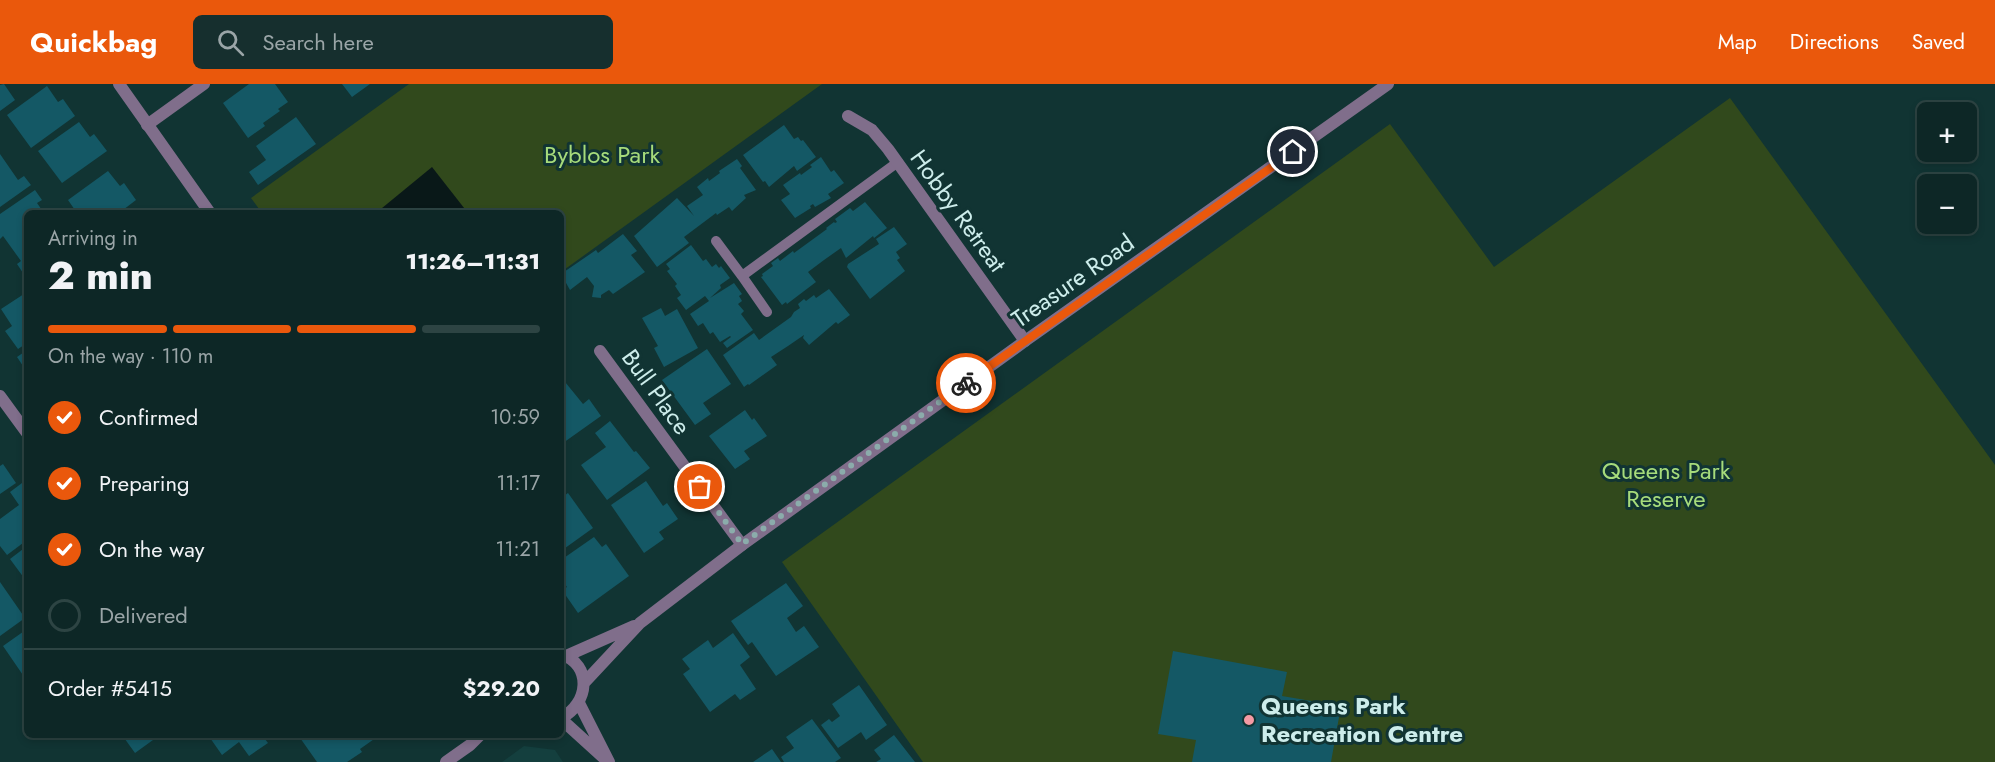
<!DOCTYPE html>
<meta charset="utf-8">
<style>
body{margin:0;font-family:Jost,sans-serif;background:#162f2e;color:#f1f3f6;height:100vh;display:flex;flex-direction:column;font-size:22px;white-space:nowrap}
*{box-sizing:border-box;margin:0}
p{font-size:20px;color:#9aa5a7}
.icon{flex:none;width:33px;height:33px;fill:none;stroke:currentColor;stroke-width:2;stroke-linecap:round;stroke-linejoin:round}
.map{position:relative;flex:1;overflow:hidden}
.drawer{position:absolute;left:24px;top:126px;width:540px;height:528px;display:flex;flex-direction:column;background:#0d2726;border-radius:9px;box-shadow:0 3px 9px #0003,0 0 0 2px #2d4443}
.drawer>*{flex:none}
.controls{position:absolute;left:1917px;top:18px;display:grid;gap:12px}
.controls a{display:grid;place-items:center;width:60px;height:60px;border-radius:9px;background:#0d2726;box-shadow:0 3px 9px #0003,0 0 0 2px #2d4443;font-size:30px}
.pin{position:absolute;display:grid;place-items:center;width:51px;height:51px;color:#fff;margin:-26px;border:3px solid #fff;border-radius:50%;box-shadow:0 2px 6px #0007}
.courier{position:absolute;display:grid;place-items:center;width:60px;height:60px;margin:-30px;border:4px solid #ea580c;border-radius:50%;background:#fff;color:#222;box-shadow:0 2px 8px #0007}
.head em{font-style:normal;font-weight:800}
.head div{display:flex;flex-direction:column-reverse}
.head{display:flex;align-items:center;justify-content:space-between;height:102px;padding:0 24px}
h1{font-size:39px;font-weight:800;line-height:45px}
.bar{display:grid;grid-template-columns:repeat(4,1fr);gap:9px 6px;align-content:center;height:72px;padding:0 24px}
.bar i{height:8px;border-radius:4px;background:#2d4443}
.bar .selected{background:#ea580c}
.bar p{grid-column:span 4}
.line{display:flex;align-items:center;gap:15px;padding:0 24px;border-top:2px solid #2d4443}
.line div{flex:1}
ol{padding:0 24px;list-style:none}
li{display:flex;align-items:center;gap:18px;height:66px}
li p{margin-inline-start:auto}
li .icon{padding:6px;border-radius:50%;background:#ea580c;color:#fff;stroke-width:4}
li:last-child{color:#9aa5a7}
li i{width:33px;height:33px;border:3px solid #2d4443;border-radius:50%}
header{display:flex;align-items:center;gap:36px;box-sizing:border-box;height:84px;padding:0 30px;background:#ea580c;color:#fff}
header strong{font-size:28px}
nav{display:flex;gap:33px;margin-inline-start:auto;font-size:21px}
.search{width:420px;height:54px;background:#162f2e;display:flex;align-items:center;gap:15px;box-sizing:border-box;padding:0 21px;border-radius:9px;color:#9aa5a7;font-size:22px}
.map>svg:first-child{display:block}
</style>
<header>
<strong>Quickbag</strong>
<div class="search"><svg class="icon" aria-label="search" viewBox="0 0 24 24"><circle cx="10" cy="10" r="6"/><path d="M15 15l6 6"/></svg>Search here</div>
<nav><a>Map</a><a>Directions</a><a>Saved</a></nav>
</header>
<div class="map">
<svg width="1995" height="678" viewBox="0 0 1995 678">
<rect width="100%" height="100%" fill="#113433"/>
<path fill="#143f3e" d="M524 662 555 666 563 678H502Z"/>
<path fill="#31491c" d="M409 0H822L561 188V129H262L251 114Z
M1730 14 1995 381V678H923L782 478 1390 40 1494 183Z"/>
<path fill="#091818" d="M432 83 468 129H376Z"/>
<path fill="#145865" d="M4 0 15 16 0 27V1Z
M249 0H275L288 18 278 25 280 27 263 39 265 42 248 54 223 19Z
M342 0H370L352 13Z
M47 2 58 18 63 15 75 32 31 64 7 31Z
M296 33 316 60 258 101 249 88 266 76 256 62Z
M79 38 90 53 94 50 107 67 62 99 38 67Z
M784 41 794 55 798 53 801 57 803 56 816 73 797 87 794 82 769 103 765 97 763 98 743 71Z
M0 70 18 96 24 92 31 101 0 123Z
M821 73 831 88 834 86 844 99 828 110 831 114 815 123 813 120 810 122 811 124 795 134 781 116 790 110 783 101 800 89 801 91 812 83 810 81Z
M737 75 742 82 740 84 756 106 744 111 746 114 732 127 729 123 717 131 716 129 684 153 689 159 657 183 634 152 677 114 694 132 687 122 703 111 697 103 708 94 709 97 720 89 719 87Z
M108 87 120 102 124 99 136 116 119 129H77L68 116Z
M35 106 42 116 37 119 44 129H27V195L17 180 21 177 3 152 0 155V130Z
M865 118 887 144 874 154 873 152 846 174 841 164 824 176 808 188 816 198 787 220 786 218 782 221 761 193 763 192 762 190 773 182 771 179 778 174 780 177 793 167 794 169 827 145 826 144 834 138 835 139 837 138 835 135 850 124 853 127Z
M894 143 907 160 896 168 900 174 897 176 905 187 870 215 847 183 848 180 879 160 876 155Z
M623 150 637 167 631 171 645 188 613 210 609 206 601 211V214L592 213 594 202 587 193 570 206 561 190 596 166 598 169Z
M691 161 703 177 706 175 712 183 716 180 719 184 721 182 730 194 720 201 721 204 710 214 734 199 742 210 739 212 742 217 738 220 744 227 741 230 753 246 727 264 723 259 731 253 730 252 720 258 713 248 710 250 703 239 698 242 690 230 709 217 705 212 686 226 677 214 681 211 675 202 677 200 667 187 670 185 666 180Z
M829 205 850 231 838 240 836 238 809 261 803 254 804 251 788 262 771 273 777 281 749 301 748 300 744 303 723 271 754 249 759 256 791 233 794 228 800 224 798 220 804 215 806 217 814 211 816 214Z
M27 208V259L18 265 5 247 12 242 1 225Z
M661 224 665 232 677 225 698 264 664 283 654 264 658 262 642 234Z
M707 265 731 300 703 319 711 330 695 341 662 296Z
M27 266V288L17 273Z
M561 293 583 320 589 315 601 332 563 359 561 356Z
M745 326 752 336 754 334 767 352 744 367 750 375 735 385 709 352Z
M610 337 634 368 636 367 650 384 607 416 581 381 606 363 595 349Z
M3 380 16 399 0 410V382Z
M26 396 27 456 7 471 0 462V435L19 421 10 408Z
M646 397 663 422 667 419 678 435 659 448 664 455 644 469 611 421Z
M568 409 593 444 561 467V414Z
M594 453 602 463 606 460 629 492 578 529 562 506 567 503 564 499 561 501V476Z
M27 462V498L10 475Z
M0 498 25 534 0 552Z
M786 499 803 522 787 534 796 548 804 542 819 563 776 592 752 558 748 561 731 537Z
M27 545V597L3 562Z
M733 549 750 573 740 581 756 605 740 616 735 610 710 628 683 590 690 585 682 575 708 556 713 564Z
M1173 567 1287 588 1282 612 1341 622 1331 678H1192L1196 656 1158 650Z
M859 601 887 641 866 656 861 648 838 664 821 641 829 635 832 638 840 632 832 620Z
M812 635 841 674 835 678H784L781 673 794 664 786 653Z
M122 651H149L153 656 135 669Z
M208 651H262L268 659 249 672 239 658 222 671Z
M298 651H376L377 653 360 665 362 668 347 678H317Z
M894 651 915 678H876L881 675 874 666Z
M772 665 781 678H753Z"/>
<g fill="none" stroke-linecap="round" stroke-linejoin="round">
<path stroke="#806e8b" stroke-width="10" d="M716 157 742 192
M767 228 742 192 898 78"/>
<path stroke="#806e8b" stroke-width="12" d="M848 32 872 46 888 65 1025 257
M147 41 204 0
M600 267 742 461
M0 312 27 349"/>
<path stroke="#806e8b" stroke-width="12" d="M119 0 210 129
M561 570C593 581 589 620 561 634
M566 572 634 542
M584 599 640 539 742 461 1025 257 1388 0
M579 619 609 678
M561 635 605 675
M446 678 470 661 480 651"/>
</g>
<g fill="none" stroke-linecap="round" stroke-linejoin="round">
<path stroke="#8bacab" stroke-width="6" stroke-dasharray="0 10.8" d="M700 403 742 460 966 299"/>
<path stroke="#ea580c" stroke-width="8" d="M966 299 1293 68"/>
</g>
<circle fill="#f49aa4" stroke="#113433" stroke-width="2" cx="1249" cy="636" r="6"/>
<g text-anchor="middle" stroke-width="6" stroke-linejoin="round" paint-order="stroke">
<g font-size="24" fill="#a6db7b" stroke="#113433">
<text x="602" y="79">Byblos Park</text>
<text x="1666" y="395">Queens Park<tspan x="1666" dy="28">Reserve</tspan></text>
</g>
<g font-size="24" fill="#cdedeb" stroke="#113433">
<text transform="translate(958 127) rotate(54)" y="8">Hobby Retreat</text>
<text transform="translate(1073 197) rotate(-35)" y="8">Treasure Road</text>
<text transform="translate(656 308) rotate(54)" y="8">Bull Place</text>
</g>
<g font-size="24" font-weight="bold" fill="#cdedeb" stroke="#113433" text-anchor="start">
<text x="1261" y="630">Queens Park<tspan x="1261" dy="28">Recreation Centre</tspan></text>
</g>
</g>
</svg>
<div class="controls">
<a>+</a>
<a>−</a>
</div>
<div class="pin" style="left:700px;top:403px;background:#ea580c"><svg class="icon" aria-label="bag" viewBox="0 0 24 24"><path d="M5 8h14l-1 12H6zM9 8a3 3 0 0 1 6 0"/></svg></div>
<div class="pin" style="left:1293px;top:68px;background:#1f2937"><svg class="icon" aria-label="home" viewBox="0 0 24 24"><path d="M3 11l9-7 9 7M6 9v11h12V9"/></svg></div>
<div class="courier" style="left:966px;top:299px"><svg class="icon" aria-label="bike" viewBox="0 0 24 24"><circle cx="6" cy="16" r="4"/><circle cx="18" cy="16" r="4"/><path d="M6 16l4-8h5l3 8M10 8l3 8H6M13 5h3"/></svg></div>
<section class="drawer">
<div class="head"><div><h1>2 min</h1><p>Arriving in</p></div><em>11:26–11:31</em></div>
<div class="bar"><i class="selected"></i><i class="selected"></i><i class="selected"></i><i></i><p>On the way · 110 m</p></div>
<ol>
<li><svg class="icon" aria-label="check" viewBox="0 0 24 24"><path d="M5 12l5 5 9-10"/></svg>Confirmed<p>10:59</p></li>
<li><svg class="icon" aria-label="check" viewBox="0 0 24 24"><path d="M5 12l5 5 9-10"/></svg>Preparing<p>11:17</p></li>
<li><svg class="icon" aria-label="check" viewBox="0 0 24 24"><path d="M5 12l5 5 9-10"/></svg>On the way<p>11:21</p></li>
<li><i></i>Delivered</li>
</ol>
<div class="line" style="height:78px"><div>Order #5415</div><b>$29.20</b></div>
</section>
</div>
